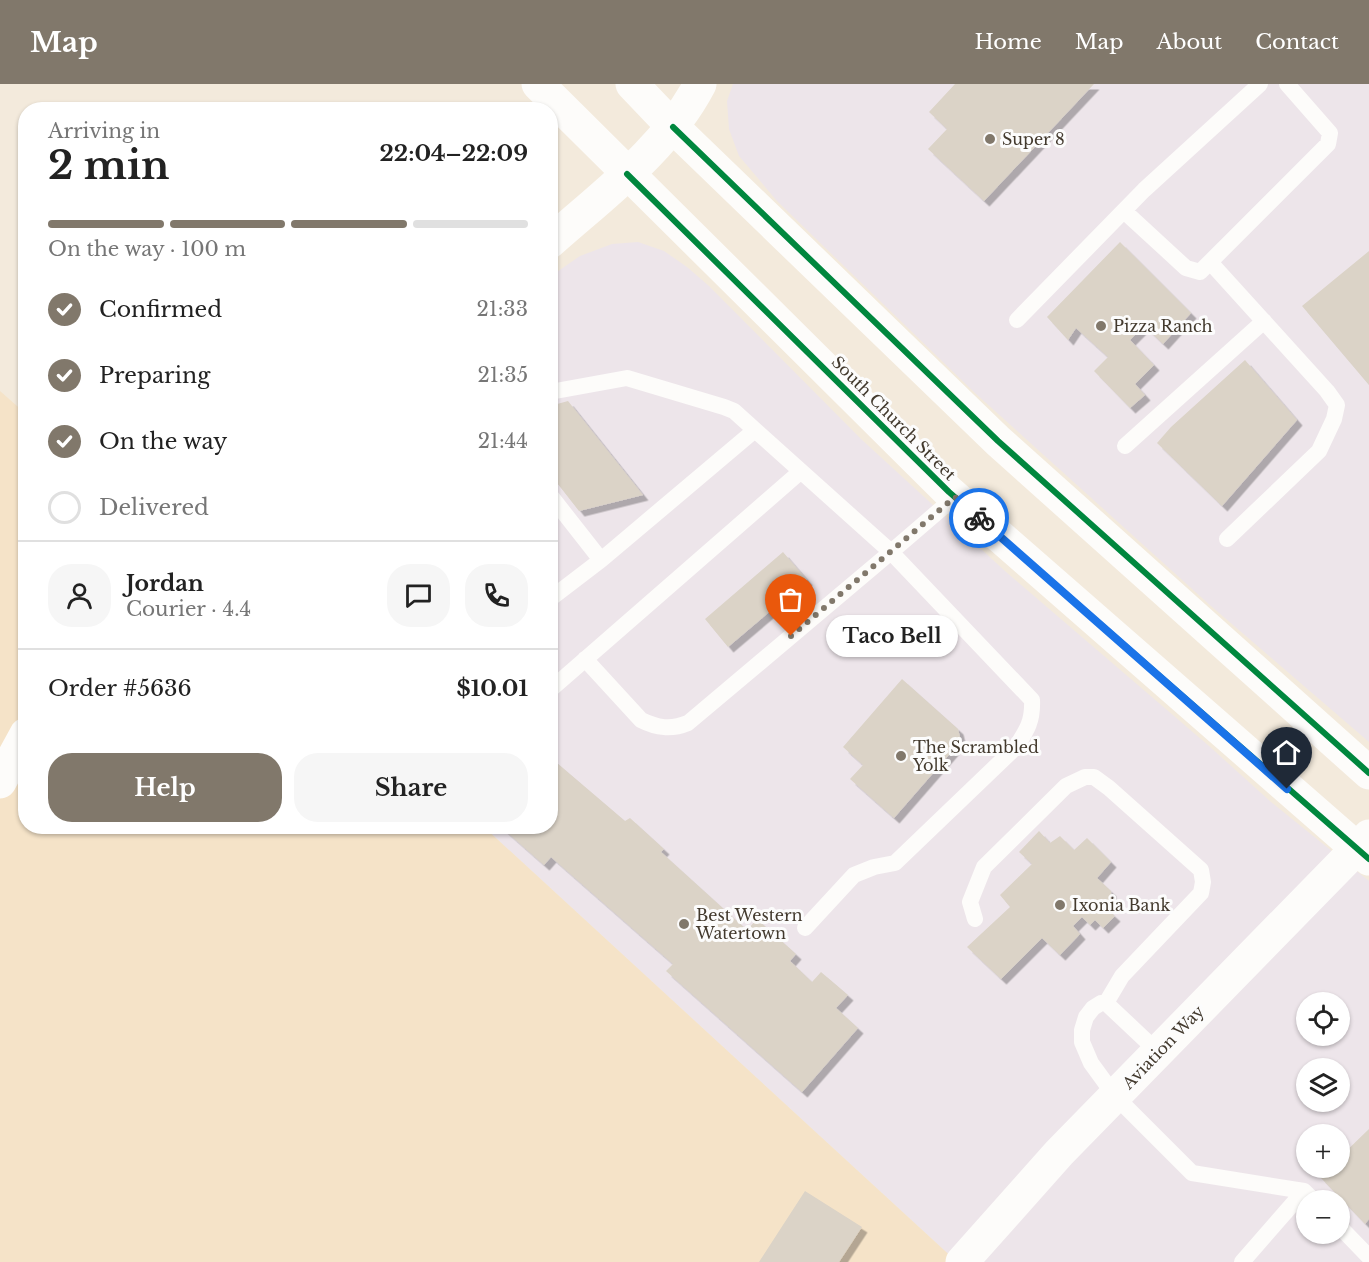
<!DOCTYPE html>
<meta charset="utf-8">
<style>
body{margin:0;font-family:"Libre Baskerville",serif;background:#f6f6f6;color:#222;height:100vh;display:flex;flex-direction:column;font-size:22px;white-space:nowrap}
*{box-sizing:border-box;margin:0}
p{font-size:20px;color:#767676}
.icon{flex:none;width:33px;height:33px;fill:none;stroke:currentColor;stroke-width:2;stroke-linecap:round;stroke-linejoin:round}
.map{position:relative;flex:1;overflow:hidden}
.side{position:absolute;left:18px;top:18px;width:540px;height:732px;display:flex;flex-direction:column;background:#fff;border-radius:24px;box-shadow:0 2px 4px #0004}
.side>*{flex:none}
.controls{position:absolute;left:1296px;top:908px;display:grid;gap:12px}
.controls a{display:grid;place-items:center;width:54px;height:54px;border-radius:50%;background:#fff;box-shadow:0 2px 4px #0004;font-size:30px}
.pin{position:absolute;display:grid;place-items:center;width:51px;height:51px;color:#fff;margin:-62px -26px;border-radius:50% 50% 50% 0;rotate:-45deg;box-shadow:0 0 6px #0007}
.pin .icon{rotate:45deg}
.courier{position:absolute;display:grid;place-items:center;width:60px;height:60px;margin:-30px;border:4px solid #1a73e8;border-radius:50%;background:#fff;color:#222;box-shadow:0 2px 8px #0007}
.bubble{position:absolute;height:42px;border-radius:21px;background:#fff;box-shadow:0 2px 4px #0004;font-size:20px;font-weight:700;line-height:42px;text-align:center}
.summary em{font-style:normal;font-weight:700}
.summary div{display:flex;flex-direction:column-reverse}
.summary{display:flex;align-items:center;justify-content:space-between;height:102px;padding:0 30px}
h1{font-size:39px;font-weight:700;line-height:45px}
.bar{display:grid;grid-template-columns:repeat(4,1fr);gap:9px 6px;align-content:center;height:72px;padding:0 30px}
.bar i{height:8px;border-radius:4px;background:#e0e0e0}
.bar .current{background:#81786b}
.bar p{grid-column:span 4}
.line{display:flex;align-items:center;gap:15px;padding:0 30px;border-top:2px solid #e0e0e0}
.line div{flex:1}
.round{display:grid;place-items:center;flex:none;width:63px;height:63px;border-radius:24px;background:#f6f6f6}
ol{padding:0 30px;list-style:none}
li{display:flex;align-items:center;gap:18px;height:66px}
li p{margin-inline-start:auto}
li .icon{padding:6px;border-radius:50%;background:#81786b;color:#fff;stroke-width:4}
li:last-child{color:#767676}
li i{width:33px;height:33px;border:3px solid #e0e0e0;border-radius:50%}
.cta{display:flex;gap:12px;margin-top:auto;padding:12px 30px}
.cta a{flex:1;height:69px;border-radius:24px;background:#81786b;color:#fff;font-size:24px;font-weight:700;line-height:69px;text-align:center}
.cta a+a{background:#f6f6f6;color:#222}
header{display:flex;align-items:center;gap:36px;box-sizing:border-box;height:84px;padding:0 30px;background:#81786b;color:#fff}
header strong{font-size:28px}
nav{display:flex;gap:33px;margin-inline-start:auto;font-size:21px}
.map>svg:first-child{display:block}
</style>
<header>
<strong>Map</strong>
<nav><a>Home</a><a>Map</a><a>About</a><a>Contact</a></nav>
</header>
<div class="map">
<svg width="1369" height="1178" viewBox="0 0 1369 1178">
<defs>
<filter id="shadow"><feDropShadow dx="5.5" dy="5.5" stdDeviation="0" flood-color="#0004"/></filter>
</defs>
<rect width="100%" height="100%" fill="#f3eadc"/>
<path fill="#ede5ea" fill-rule="evenodd" d="M733 0H1369V658L1211 522 975 309 777 117 739 72 729 45 727 17Z
M638 158 664 167 687 183 709 202 861 355 1005 487 1209 662 1271 718 1369 797V1178H957L484 743 550 742 551 192 580 172 612 160ZM1306 918H1340V951H1306ZM1306 984H1340V1017H1306ZM1306 1050H1340V1083H1306ZM1306 1116H1340V1149H1306Z"/>
<path fill="#f5e3c8" d="M0 307 25 329 26 742 484 743 957 1178H0Z"/>
<path fill="#dbd3c7" filter="url(#shadow)" d="M955 0H1094L984 117 928 65 947 45 929 28Z
M1120 158 1191 229 1163 260 1144 242 1130 256 1154 281 1135 300 1145 311 1130 324 1094 287 1108 273 1076 244 1068 256 1047 233Z
M1369 167V301L1302 222Z
M1245 276 1297 336 1222 422 1157 359 1171 343Z
M568 317 643 411 579 427 550 390V322Z
M783 468 807 496 728 563 705 535Z
M902 595 958 645 961 657 894 734 850 695 863 681 843 663Z
M550 673 625 737 630 734 664 765 661 768 747 846 757 835 796 870 790 877 812 898 821 888 848 911 836 924 858 944 802 1008 666 887 673 880 551 773 544 781 500 742H550Z
M1039 747 1050 759 1060 752 1074 766 1087 754 1111 778 1097 794 1111 807 1112 820 1107 825 1115 832 1103 844 1095 836 1090 841 1082 833 1073 842 1080 850 1060 871 1042 854 1001 895 967 863 1010 823 1000 811 1032 780 1019 768Z
M1369 1045V1135L1365 1140 1320 1093 1330 1083H1340V1073Z
M805 1107 862 1143 839 1178H759Z"/>
<g fill="none" stroke-linecap="round" stroke-linejoin="round">
<path stroke="#fdfcfa" stroke-width="16" d="M1124 127 1186 184 1200 188 1328 60 1330 49 1287 0
M1210 178 1327 307 1337 321 1334 335 1319 367 1227 455
M1017 236 1144 106 1260 0
M550 308 627 294 724 323 734 327 755 346
M1125 362 1264 237
M550 411 601 476 550 515
M601 476 755 346 891 468 955 413
M585 575 641 636C657 644 671 646 688 639L891 468 1032 616C1033 637 1027 646 1016 663L895 779 874 783 854 791 805 844
M550 606 800 388
M975 835 970 818 984 783 1066 702 1085 693H1094L1109 704 1201 786 1203 798 1201 809 1122 892 1106 919
M1158 968 1106 919H1101L1093 924 1086 933 1082 946V958L1091 979 1115 1012 1192 1089 1304 1107 1313 1116
M1340 1143 1369 1173
M1242 1178 1304 1107"/>
<path stroke="#fdfcfa" stroke-width="33" d="M962 1178 1059 1069 1369 752"/>
<path stroke="#fdfcfa" stroke-width="33" d="M550 158C604 110 666 65 700 0
M0 698 26 650"/>
<path stroke="#fdfcfa" stroke-width="33" d="M538 0 949 408 1369 775
M632 0 673 43 998 357 1369 689"/>
<g stroke="#fcfcfc" stroke-width="10">
<path id="cycleway" d="M673 43 998 357 1369 689
M627 90 949 408 1369 775"/>
</g>
<use href="#cycleway" stroke="#00873e" stroke-width="6"/>
</g>
<g fill="none" stroke-linecap="round" stroke-linejoin="round">
<path stroke="#81786b" stroke-width="6" stroke-dasharray="0 10.8" d="M791 552 955 413 979 434"/>
<path stroke="#1a73e8" stroke-width="8" d="M979 434 1287 705"/>
</g>
<g fill="#81786b" stroke="#fcfcfc" stroke-width="2">
<circle cx="990" cy="55" r="6"/>
<circle cx="1101" cy="242" r="6"/>
<circle cx="901" cy="672" r="6"/>
<circle cx="1060" cy="821" r="6"/>
<circle cx="684" cy="840" r="6"/>
</g>
<g text-anchor="middle" stroke-width="6" stroke-linejoin="round" paint-order="stroke">
<g font-size="16" fill="#433a2e" stroke="#fcfcfc" text-anchor="start">
<text x="1002" y="61">Super 8</text>
<text x="1113" y="248">Pizza Ranch</text>
<text x="913" y="669">The Scrambled<tspan x="913" dy="18">Yolk</tspan></text>
<text x="1072" y="827">Ixonia Bank</text>
<text x="696" y="837">Best Western<tspan x="696" dy="18">Watertown</tspan></text>
</g>
<g font-size="16" fill="#433a2e" stroke="#fcfcfc">
<text transform="translate(894 334) rotate(45)" y="6">South Church Street</text>
<text transform="translate(1163 963) rotate(-46)" y="6">Aviation Way</text>
</g>
</g>
</svg>
<div class="controls">
<a><svg class="icon" aria-label="locate" viewBox="0 0 24 24"><circle cx="12" cy="12" r="6"/><path d="M12 2v4M12 18v4M2 12h4M18 12h4"/></svg></a>
<a><svg class="icon" aria-label="layers" viewBox="0 0 24 24"><path d="M12 4l9 5-9 5-9-5zM3 14l9 5 9-5"/></svg></a>
<a>+</a>
<a>−</a>
</div>
<div class="pin" style="left:791px;top:552px;background:#ea580c"><svg class="icon" aria-label="bag" viewBox="0 0 24 24"><path d="M5 8h14l-1 12H6zM9 8a3 3 0 0 1 6 0"/></svg></div>
<div class="pin" style="left:1287px;top:705px;background:#1f2937"><svg class="icon" aria-label="home" viewBox="0 0 24 24"><path d="M3 11l9-7 9 7M6 9v11h12V9"/></svg></div>
<div class="courier" style="left:979px;top:434px"><svg class="icon" aria-label="bike" viewBox="0 0 24 24"><circle cx="6" cy="16" r="4"/><circle cx="18" cy="16" r="4"/><path d="M6 16l4-8h5l3 8M10 8l3 8H6M13 5h3"/></svg></div>
<div class="bubble" style="left:826px;top:531px;width:132px">Taco Bell</div>
<section class="side">
<div class="summary"><div><h1>2 min</h1><p>Arriving in</p></div><em>22:04–22:09</em></div>
<div class="bar"><i class="current"></i><i class="current"></i><i class="current"></i><i></i><p>On the way · 100 m</p></div>
<ol>
<li><svg class="icon" aria-label="check" viewBox="0 0 24 24"><path d="M5 12l5 5 9-10"/></svg>Confirmed<p>21:33</p></li>
<li><svg class="icon" aria-label="check" viewBox="0 0 24 24"><path d="M5 12l5 5 9-10"/></svg>Preparing<p>21:35</p></li>
<li><svg class="icon" aria-label="check" viewBox="0 0 24 24"><path d="M5 12l5 5 9-10"/></svg>On the way<p>21:44</p></li>
<li><i></i>Delivered</li>
</ol>
<div class="line" style="height:108px"><a class="round"><svg class="icon" aria-label="person" viewBox="0 0 24 24"><circle cx="12" cy="8" r="4"/><path d="M4 21q1-7 8-7t8 7"/></svg></a><div><b>Jordan</b><p>Courier · 4.4</p></div><a class="round"><svg class="icon" aria-label="chat" viewBox="0 0 24 24"><path d="M4 5h16v11H9l-5 4z"/></svg></a><a class="round"><svg class="icon" aria-label="phone" viewBox="0 0 24 24"><path d="M5 4h4l2 5-3 2q2 4 5 5l2-3 5 2v4C11 20 4 13 5 4z"/></svg></a></div>
<div class="line" style="height:78px"><div>Order #5636</div><b>$10.01</b></div>
<div class="cta"><a>Help</a><a>Share</a></div>
</section>
</div>
